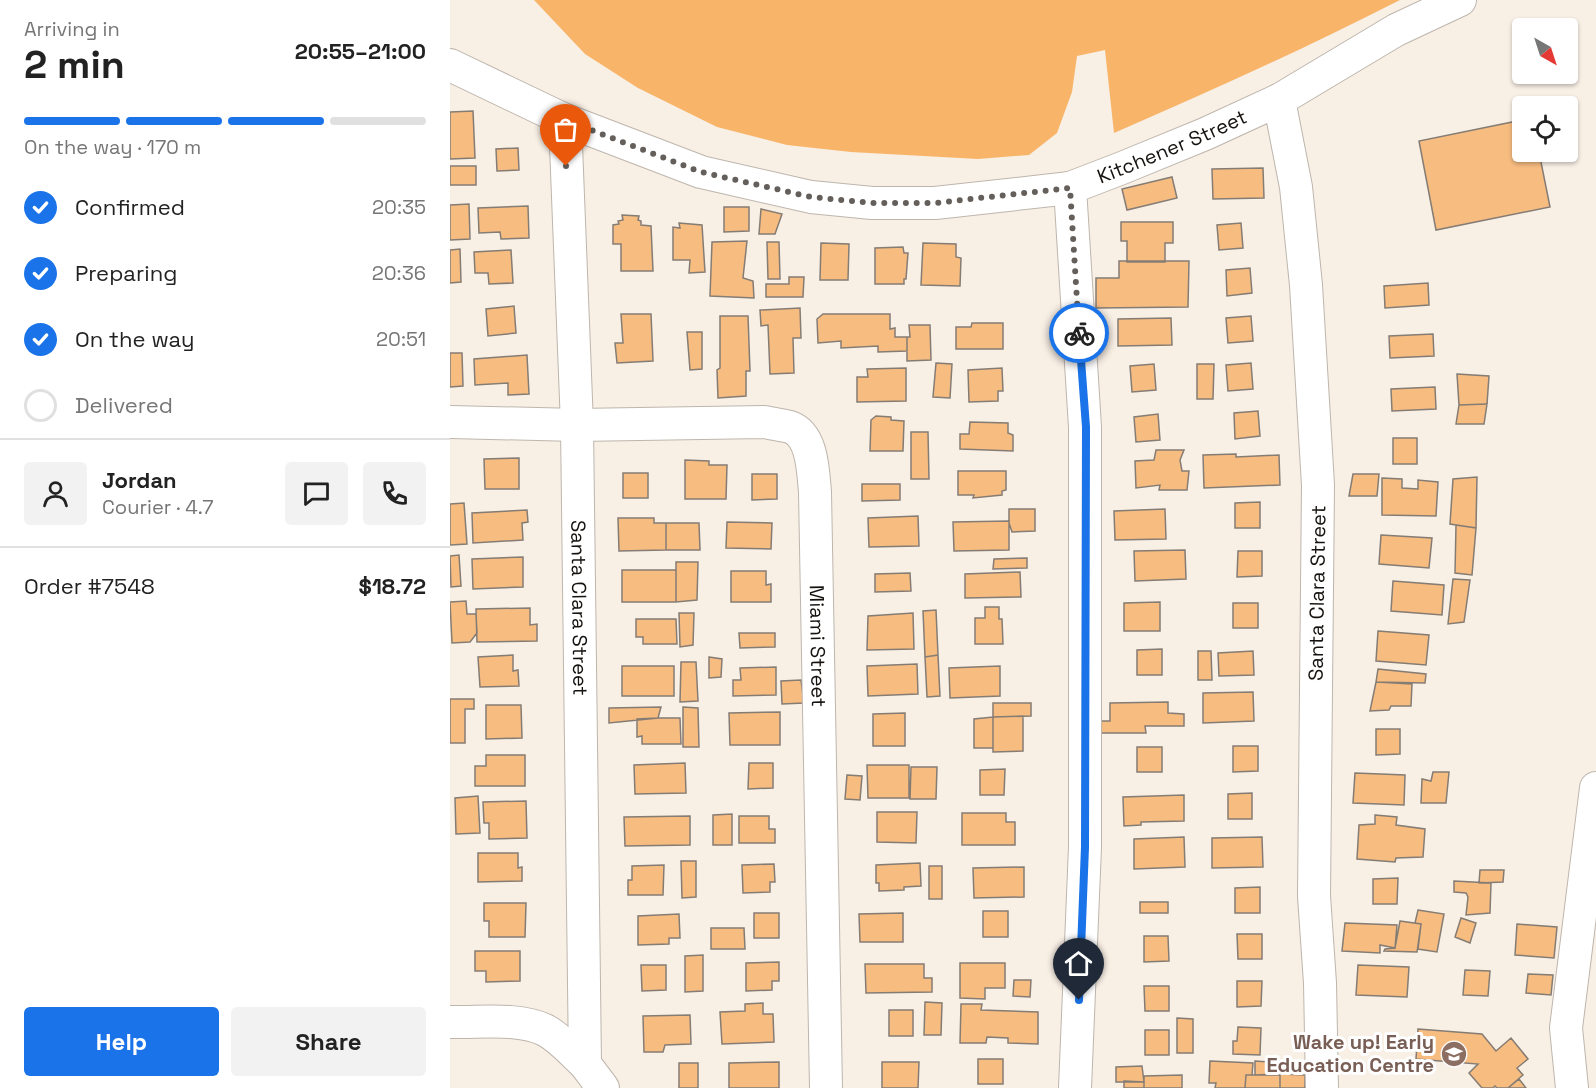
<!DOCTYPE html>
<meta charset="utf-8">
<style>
body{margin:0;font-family:"Space Grotesk",sans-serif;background:#f2f2f2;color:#222;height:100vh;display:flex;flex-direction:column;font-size:22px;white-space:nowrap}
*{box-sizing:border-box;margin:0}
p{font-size:20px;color:#767676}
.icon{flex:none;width:33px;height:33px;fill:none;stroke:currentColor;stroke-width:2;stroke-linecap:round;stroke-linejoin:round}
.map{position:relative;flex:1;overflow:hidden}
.sheet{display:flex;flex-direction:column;background:#fff;width:450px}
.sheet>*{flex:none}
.needle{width:39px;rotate:141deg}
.tools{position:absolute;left:1062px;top:18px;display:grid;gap:12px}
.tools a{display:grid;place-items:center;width:66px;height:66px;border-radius:6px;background:#fff;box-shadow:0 2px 4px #0004;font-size:30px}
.pin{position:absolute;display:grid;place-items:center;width:51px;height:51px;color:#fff;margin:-62px -26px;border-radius:50% 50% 50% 0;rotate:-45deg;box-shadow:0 0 6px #0007}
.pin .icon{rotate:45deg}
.courier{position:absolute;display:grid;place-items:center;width:60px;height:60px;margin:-30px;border:4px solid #1a73e8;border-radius:50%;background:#fff;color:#222;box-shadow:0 2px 8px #0007}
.overview em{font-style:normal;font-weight:700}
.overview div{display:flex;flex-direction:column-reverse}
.overview{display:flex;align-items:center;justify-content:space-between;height:102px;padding:0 24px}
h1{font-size:39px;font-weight:700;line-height:45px}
.bar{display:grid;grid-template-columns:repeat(4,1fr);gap:9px 6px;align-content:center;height:72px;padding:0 24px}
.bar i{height:8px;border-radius:4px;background:#e0e0e0}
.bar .current{background:#1a73e8}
.bar p{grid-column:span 4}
.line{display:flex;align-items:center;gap:15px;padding:0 24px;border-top:2px solid #e0e0e0}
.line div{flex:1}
.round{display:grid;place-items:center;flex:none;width:63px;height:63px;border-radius:6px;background:#f2f2f2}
ol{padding:0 24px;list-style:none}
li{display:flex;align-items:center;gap:18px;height:66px}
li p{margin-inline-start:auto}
li .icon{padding:6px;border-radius:50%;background:#1a73e8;color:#fff;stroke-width:4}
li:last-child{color:#767676}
li i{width:33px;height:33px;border:3px solid #e0e0e0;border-radius:50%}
.cta{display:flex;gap:12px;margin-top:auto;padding:12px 24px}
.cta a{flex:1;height:69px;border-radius:6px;background:#1a73e8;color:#fff;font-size:24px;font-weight:700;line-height:69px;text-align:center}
.cta a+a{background:#f2f2f2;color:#222}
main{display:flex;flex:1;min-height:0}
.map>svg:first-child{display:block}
</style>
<main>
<section class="sheet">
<div class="overview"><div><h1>2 min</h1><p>Arriving in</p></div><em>20:55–21:00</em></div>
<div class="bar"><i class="current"></i><i class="current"></i><i class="current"></i><i></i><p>On the way · 170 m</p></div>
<ol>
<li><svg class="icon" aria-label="check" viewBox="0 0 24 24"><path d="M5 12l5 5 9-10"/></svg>Confirmed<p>20:35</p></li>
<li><svg class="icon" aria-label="check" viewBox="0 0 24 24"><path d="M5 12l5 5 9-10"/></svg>Preparing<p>20:36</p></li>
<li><svg class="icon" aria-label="check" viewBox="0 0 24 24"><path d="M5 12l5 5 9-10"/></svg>On the way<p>20:51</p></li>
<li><i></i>Delivered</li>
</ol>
<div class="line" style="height:108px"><a class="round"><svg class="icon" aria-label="person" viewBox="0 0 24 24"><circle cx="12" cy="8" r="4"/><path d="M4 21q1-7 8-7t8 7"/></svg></a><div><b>Jordan</b><p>Courier · 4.7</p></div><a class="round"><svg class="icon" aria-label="chat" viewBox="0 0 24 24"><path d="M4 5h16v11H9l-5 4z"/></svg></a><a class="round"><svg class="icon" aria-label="phone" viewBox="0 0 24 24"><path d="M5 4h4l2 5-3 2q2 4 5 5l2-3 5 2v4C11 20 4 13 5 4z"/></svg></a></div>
<div class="line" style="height:78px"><div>Order #7548</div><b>$18.72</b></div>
<div class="cta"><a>Help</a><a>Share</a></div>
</section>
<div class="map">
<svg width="1146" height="1088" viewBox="0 0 1146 1088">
<rect width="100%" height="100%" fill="#f8efe5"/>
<path fill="#f8b468" d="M84 0H950C856 48 761 91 664 133L655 50 627 56 622 92 607 133 579 155 528 159 401 152 337 145 267 127 188 88 135 54Z"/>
<path fill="#f7bc80" stroke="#857c74" stroke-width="1.5" d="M23 111 25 158 0 159V112Z
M1072 120V152H1089L1100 207 986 230 969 141Z
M68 148 69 170 47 171 46 149Z
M0 166H26V185H0Z
M813 168 814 198 763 199 762 169Z
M722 177 727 198 677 210 672 189Z
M19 204 20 239 0 240V205Z
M78 206 79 238 51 239 50 232 29 233 28 208Z
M274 207H299V231L274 232Z
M311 209 332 214 325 234H309Z
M172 215 189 216 188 220 191 221V225L201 226 203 271H171V244H163V225L169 224 168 221 173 220Z
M671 222H723V243H715V262H677V241H671Z
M229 223 252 225 255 272 239 273 240 260H223V227L230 228Z
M791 223 793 248 769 250 767 225Z
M297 241 293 278 303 281 304 298 260 296 262 242Z
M317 242H329L330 279H318Z
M371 243 399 244 398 280H370Z
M473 243 506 244V257L511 258 510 286 471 285Z
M453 247 454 253H458L456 279H454V284H425V248Z
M10 249 11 282 0 283V250Z
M61 250 63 283 39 284 38 273H25L24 252Z
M669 261H739L738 307 646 308V278H669Z
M800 268 802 293 777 296 776 270Z
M339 277H354L353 297H316V284H339Z
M978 283 979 305 935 308 934 286Z
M64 306 66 333 38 336 36 309Z
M350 308 351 338H343L344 373 320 374 318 325 311 326 310 310Z
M171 314H201L203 361 167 363 165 343H173Z
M373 314H440V329L445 328V337H457V351L428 352V346L391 348V341L368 343 367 319Z
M270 316H298L300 371H296V396L268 398 267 370 270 368Z
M801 316 803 341 778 343 776 318Z
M721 318 722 345 668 346V319Z
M522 323H553V349H506V327H521Z
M459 325H480L481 360 457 361V337H460Z
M237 332H252V369L240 370Z
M983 334 984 356 940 358 939 336Z
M0 353H12L13 386 0 387Z
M77 355 79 394 58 395V383L25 385 24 359Z
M486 363 502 364 500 398 483 397Z
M801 363 803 389 778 391 776 365Z
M704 364 706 390 682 392 680 366Z
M747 364H764L763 399H747Z
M456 368V401L407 402V377H418L417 369Z
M552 368 553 391H548V401L519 402 518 370Z
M1007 374 1039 376 1037 404 1009 405Z
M985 387 986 409 942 411 941 389Z
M1037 404 1034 424H1006L1009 405Z
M808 411 810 436 785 439 784 413Z
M708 414 710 440 686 442 684 417Z
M426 416 441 417V420L454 421 453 451H420L421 420Z
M520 422 558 423V433L563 435V451L510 449V434H519Z
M461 432H478L479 479H461Z
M943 438H967V464H943Z
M706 450H734L730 460 732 471H739L737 490H709L710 485 686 488 685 461 704 460Z
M786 454V457L829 455 830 485 754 488 753 455Z
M69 458V489H35L34 459Z
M235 460 259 461V465H277L276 499H235Z
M508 471H556V490L552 491V495L523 498 524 495H508Z
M173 473H198V498H173Z
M302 474H327V499L302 500Z
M903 474H929L927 496H899Z
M1027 477 1026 528 1000 524 1003 479Z
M932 478 952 479V488L968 489V480L988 482 986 516 932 515Z
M412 484H450V500L412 501Z
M810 502V528H785V503Z
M14 503 17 544 0 545V504Z
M559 509H585V531L562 532 559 523Z
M715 509 716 539 665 540 664 511Z
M77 510 78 522 72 523 73 540 23 543 22 513Z
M468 516 469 546 419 547 418 518Z
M168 518H204V523H216V550L169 551Z
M559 521V550L504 551 503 522Z
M277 522 322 523 321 549 276 548Z
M216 523H249L250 550H216Z
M1006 525 1026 528 1022 575 1005 573Z
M931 535 982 538 979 568 929 564Z
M735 550 736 579 685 581 684 551Z
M788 551H812V576L787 577Z
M9 555 11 586 1 587 0 556Z
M73 557V587L23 589 22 559Z
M577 558V568L543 569 544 559Z
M226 562H248L247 600 226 602Z
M172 570H226V602H172Z
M281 571H316V585L321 584V602H281Z
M570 572 571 597 515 598V574Z
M460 573 461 591 425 592V574Z
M1003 579 1020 580 1014 622 998 624Z
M943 581 994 585 992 615 941 611Z
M16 601 17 614H26L27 633 20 642 2 643 0 602Z
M710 602V631H674V603Z
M783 603H808V628H783Z
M535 607H549V619H552L553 644H525V618H535Z
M80 608V625L87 624V641L27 642 26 609Z
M486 610 488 655 475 657 473 611Z
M229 613H244L243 645 230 647Z
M463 613 464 649 417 650 418 616Z
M186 619H226L227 644H193V637H186Z
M928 631 979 635 976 665 926 661Z
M289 633H325V647L290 648Z
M712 649V675H687V650Z
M748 651H761L762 680H748Z
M803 651 804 675 769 676 768 653Z
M63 655V671L68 670 69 686 30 687 28 657Z
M488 655 490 696 477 697 475 657Z
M259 657 272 659 271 677 259 678Z
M231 662H246L248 701 230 702Z
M467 664 468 694 418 696 417 666Z
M172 666H224V696H172Z
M550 666V696L500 698 499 668Z
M326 667V695L283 696V680H291L290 668Z
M928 669 976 674 975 683 926 682Z
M351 680 354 703 332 704 331 681Z
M926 682 962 684 961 706H941L939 710 920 711Z
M803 692 804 721 753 723V693Z
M0 699H24V709H15V743H0Z
M718 702V713L734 714V726H695L696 733H648V721H660V703Z
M543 703H581V716L543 717Z
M36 705H71L72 738 36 739Z
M211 707 208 718 159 723V708Z
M233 707 248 708 249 747H233Z
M330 712V745H280L279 713Z
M455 713V746H423V714Z
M573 716V751L543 752V717Z
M543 717V748H524V719Z
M208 718H230L231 744H192V736L187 737V719Z
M926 729H950V754L926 755Z
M783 746H808V771L783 772Z
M687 747H712V772H687Z
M36 755H75V786H25V766H36Z
M235 763 236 793 185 794 184 765Z
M299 763H323V788L298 789Z
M417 765H459V798H418Z
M461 767H487L486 799H460Z
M555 769 554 795H530V770Z
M983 772H999L996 803H971L972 779 981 781Z
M905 773 955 775 954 805 903 803Z
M397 775 412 776 410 800 395 799Z
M802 793V819H778V794Z
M734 795V821L691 822V825L674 826 673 797Z
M28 796 30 833 6 834 5 798Z
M76 801 77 838 39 839V823H34L33 802Z
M427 812H467L466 843 427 842Z
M512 813H556V822H565V845H512Z
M282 814V845H263V815Z
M925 815 947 817 946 825 975 829 973 857 946 858 945 862 907 859 909 825 925 824Z
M240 816V845L175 846 174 817Z
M289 816H319V829H325V843H289Z
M734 837 735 867 684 869V839Z
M812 837 813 867 762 868V838Z
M28 853H68V868L72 867V881L28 882Z
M231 861H246V897L232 898Z
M470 863 471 886 454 887V890L429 891V883H426V865Z
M324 864 325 882H320V892L293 893 292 865Z
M214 865 213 895H178V880H182V866Z
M479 866H492V899H479Z
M574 867V897L524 898 523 868Z
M1030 870H1054L1053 882 1029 883Z
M948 878 947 904H923V879Z
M1004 881 1041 883 1040 913 1016 915 1018 897 1016 893 1004 892Z
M810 887V913H785V888Z
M690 902H718V913H690Z
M34 903H76L75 937H39V921H34Z
M968 910 994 914 987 952 968 949 971 924 965 923Z
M533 911H558V937H533Z
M304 913H329V938H304Z
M453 913V942H410L409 914Z
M229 914 230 938H219V944L188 945V916Z
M1011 918 1026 923 1020 943 1005 937Z
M950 921 971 924 967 952 934 951 935 949 945 948Z
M895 923 947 925 945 948 930 945V953L892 951Z
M1067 924 1107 927 1104 958 1065 955Z
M261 928H294L295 949H261Z
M787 934H812V959H788Z
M694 936H718L719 961 694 962Z
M25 951H70V981L36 982V971H25Z
M253 955V991L235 992V956Z
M329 962V981H322V990L296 991V963Z
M510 963H555V988H535V999L510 998Z
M415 964H474V978H482V992L416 993Z
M191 965H216V990L192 991Z
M908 965 959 967 957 997 906 995Z
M1015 970 1040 971 1038 996 1013 995Z
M1078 974 1103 975 1101 995 1076 993Z
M564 980H581L580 997 563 996Z
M787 981H812L811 1006 787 1007Z
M694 986H719V1011H695Z
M475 1002 492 1003 491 1035H474Z
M313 1003V1014H323L324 1042 272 1044 270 1012 295 1011V1004Z
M511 1004H532L531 1010 588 1012V1044L558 1043V1038L537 1037 536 1043H510Z
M439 1010H463V1036H439Z
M240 1015 241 1044 215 1045 213 1052H194L193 1016Z
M727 1018 743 1019V1053H727Z
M788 1027 811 1028 810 1055 783 1054V1041H787Z
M968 1029 1032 1034 1046 1051 1061 1038 1078 1059 1067 1068 1073 1075 1058 1088H1047L1045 1086 1043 1088H1032L1019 1073 1028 1064 966 1059Z
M695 1030H719V1055H695Z
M528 1059H553V1084H528Z
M760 1061 803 1063 802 1075H796L795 1088H765L766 1083H759Z
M805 1061 832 1063 831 1074 805 1075Z
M329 1062V1088H279V1063Z
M432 1062H469L468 1088H432Z
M229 1063H248V1088H229Z
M692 1066 694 1082H666V1067Z
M830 1074 855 1075V1088H830Z
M732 1075V1088H694V1076Z
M796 1075H830V1088H795Z
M1069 1079 1076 1088H1058Z
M674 1081 694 1082V1088H674Z"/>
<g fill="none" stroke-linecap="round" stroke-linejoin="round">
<g stroke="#beb6ad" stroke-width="34">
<g id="minor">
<path id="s1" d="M0 65 115 120 251 172 361 197 422 203H485L620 188 672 168 755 134 829 100 946 30 1010 0"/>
<path d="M829 100 846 187 856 285 868 485 864 896 870 983 872 1088"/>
<path id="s2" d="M115 120 127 425 135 1064 153 1088"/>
<path d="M620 188 635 427V847L625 1088"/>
<path id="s3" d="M0 422 127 425 315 422C323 424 332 425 340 427 363 435 363 472 365 492L376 1088"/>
<path d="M0 1022C29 1023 67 1017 95 1030 110 1038 123 1053 135 1064"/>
<path d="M1122 1088 1116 1028 1146 788"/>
</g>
</g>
<use href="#minor" stroke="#fff" stroke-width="32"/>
</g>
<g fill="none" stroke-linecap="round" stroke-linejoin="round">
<path stroke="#645f5a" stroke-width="6" stroke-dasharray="0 10.8" d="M116 166 115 120 251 172 361 197 422 203H485L620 188 629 333"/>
<path stroke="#1a73e8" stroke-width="8" d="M629 1000 635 847 636 427 629 333"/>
</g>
<defs>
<g id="school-disc" transform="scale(1.35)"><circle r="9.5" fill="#8d6e63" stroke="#fefefe"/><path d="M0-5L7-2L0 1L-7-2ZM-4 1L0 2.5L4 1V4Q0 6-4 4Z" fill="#fff"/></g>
</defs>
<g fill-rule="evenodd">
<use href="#school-disc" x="1004" y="1054"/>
</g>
<g text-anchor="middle" stroke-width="6" stroke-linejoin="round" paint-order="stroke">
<g font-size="20" fill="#15120f" stroke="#fefefe">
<text dy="7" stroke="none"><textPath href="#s1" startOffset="756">Kitchener Street</textPath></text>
<text transform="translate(867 593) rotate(-89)" y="7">Santa Clara Street</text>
<text dy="7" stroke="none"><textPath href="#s2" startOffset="488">Santa Clara Street</textPath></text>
<text dy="7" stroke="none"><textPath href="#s3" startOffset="568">Miami Street</textPath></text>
</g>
<g font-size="20" font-weight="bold" fill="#785e54" stroke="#fefefe" text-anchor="end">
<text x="984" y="1049">Wake up! Early<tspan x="984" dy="23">Education Centre</tspan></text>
</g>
</g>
</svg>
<div class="tools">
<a><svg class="needle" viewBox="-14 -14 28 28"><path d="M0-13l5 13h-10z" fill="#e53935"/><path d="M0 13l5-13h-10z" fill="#767676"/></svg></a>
<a><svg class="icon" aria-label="locate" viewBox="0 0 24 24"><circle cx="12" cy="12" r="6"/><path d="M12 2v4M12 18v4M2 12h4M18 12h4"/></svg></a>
</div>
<div class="pin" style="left:116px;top:166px;background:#ea580c"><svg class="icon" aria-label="bag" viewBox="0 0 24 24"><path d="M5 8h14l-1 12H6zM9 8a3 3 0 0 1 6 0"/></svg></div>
<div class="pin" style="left:629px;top:1000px;background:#1f2937"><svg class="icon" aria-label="home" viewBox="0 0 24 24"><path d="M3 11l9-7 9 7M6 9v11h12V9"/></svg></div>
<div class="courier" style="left:629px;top:333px"><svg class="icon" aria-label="bike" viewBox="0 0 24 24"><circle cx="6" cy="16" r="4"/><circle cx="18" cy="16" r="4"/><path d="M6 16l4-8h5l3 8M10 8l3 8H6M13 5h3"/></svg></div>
</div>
</main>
